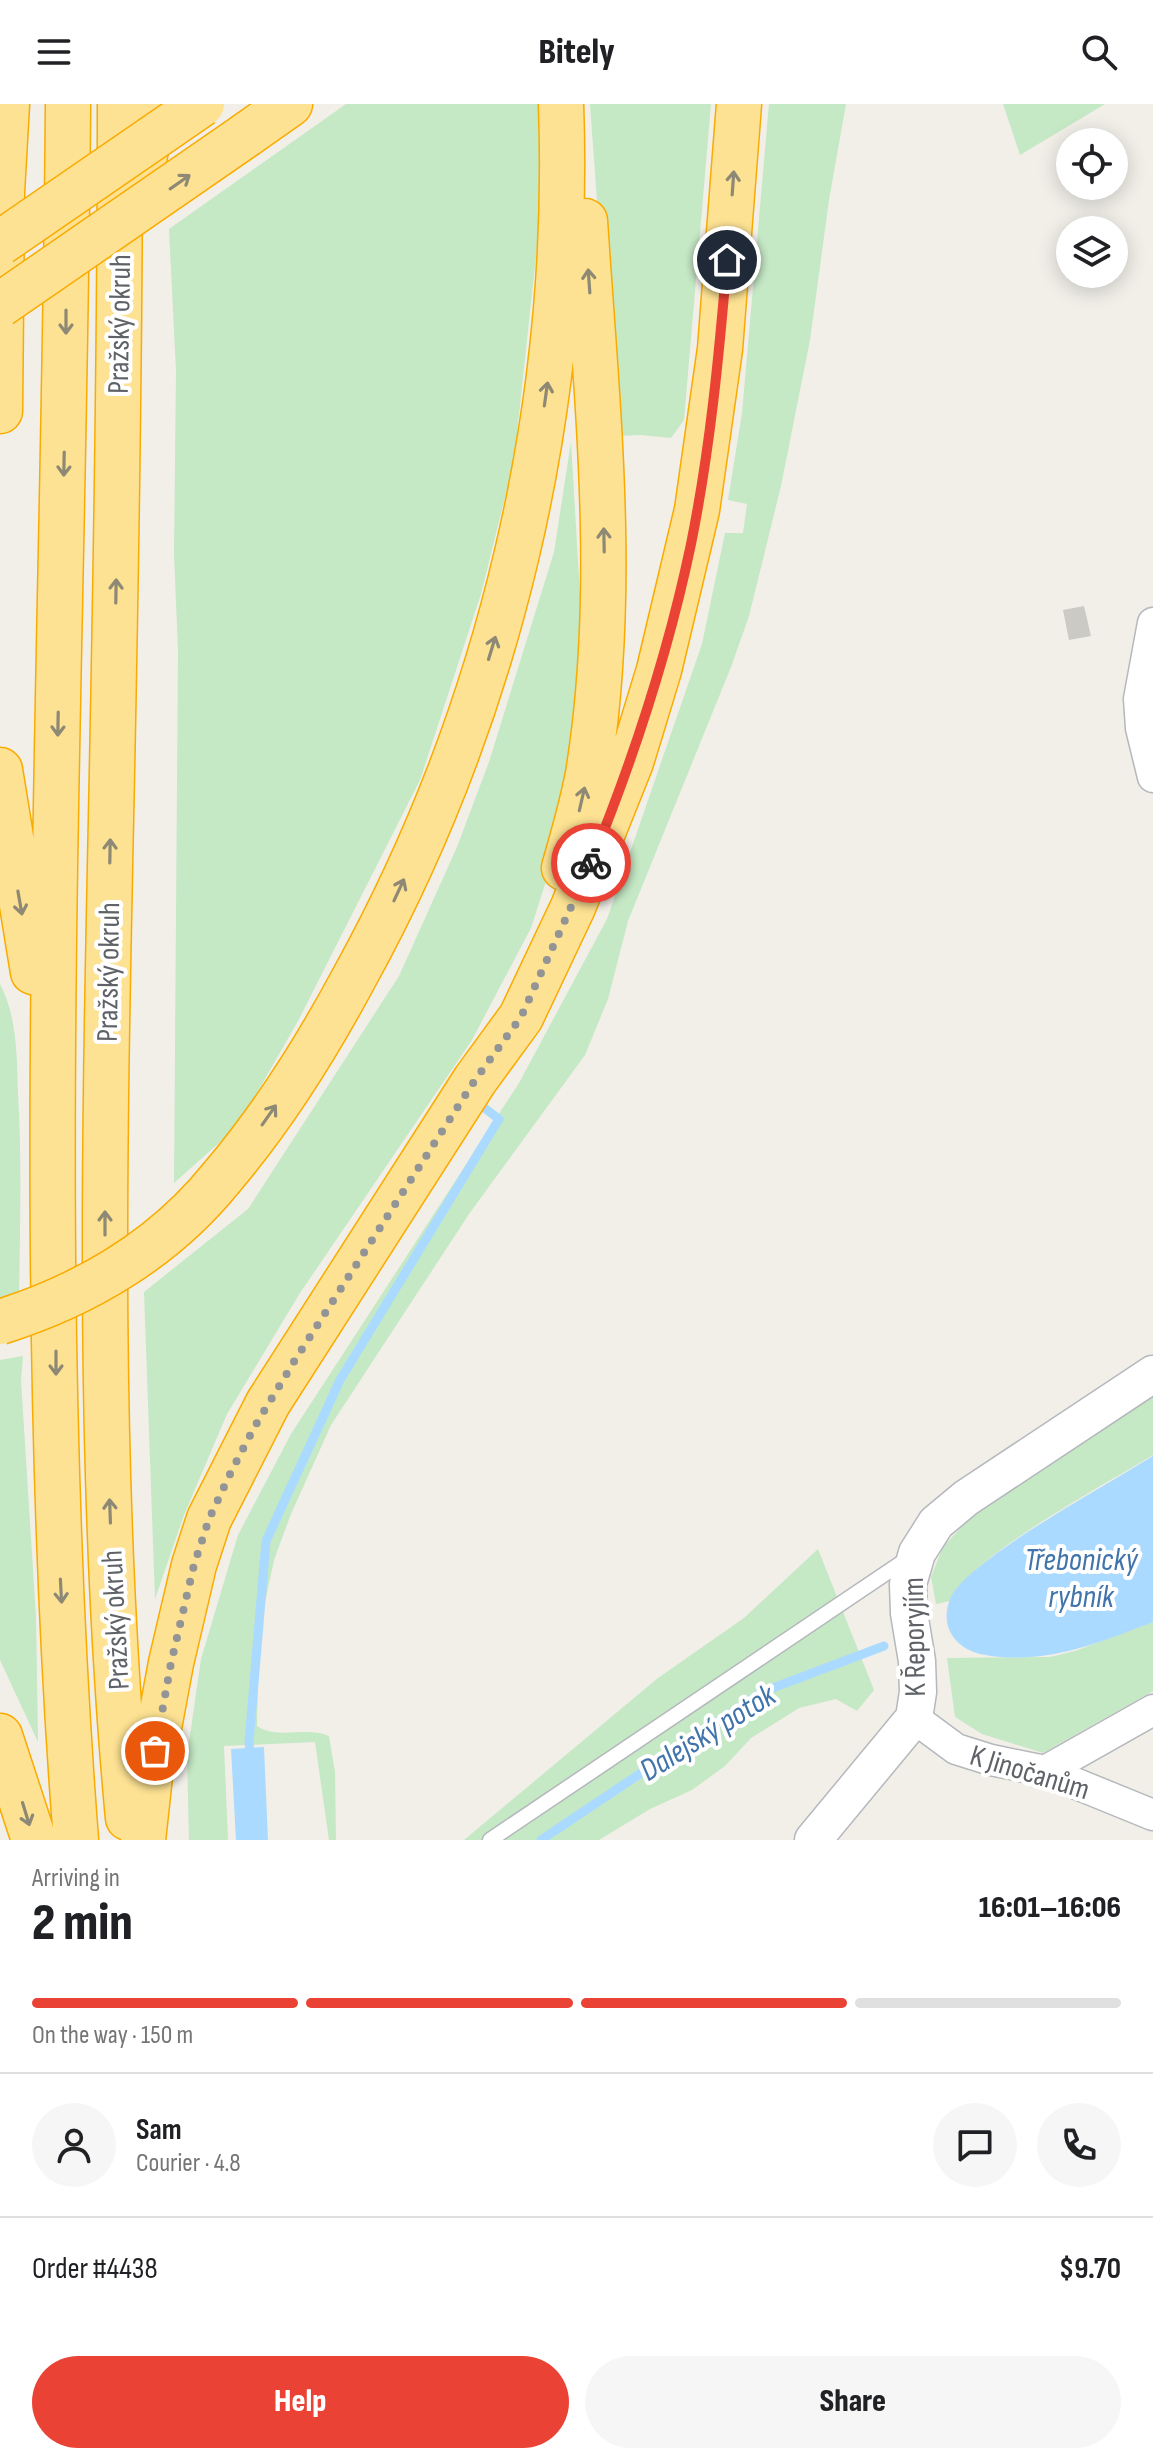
<!DOCTYPE html>
<meta charset="utf-8">
<style>
body{margin:0;font-family:"Sofia Sans Condensed",sans-serif;background:#f6f6f6;color:#202124;height:100vh;display:flex;flex-direction:column;font-size:30px;white-space:nowrap}
*{box-sizing:border-box;margin:0}
p{font-size:26px;color:#757577}
.icon{flex:none;width:44px;height:44px;fill:none;stroke:currentColor;stroke-width:2;stroke-linecap:round;stroke-linejoin:round}
.map{position:relative;height:1736px;overflow:hidden}
.drawer{display:flex;flex-direction:column;background:#fff;flex:1}
.drawer>*{flex:none}
.tools{position:absolute;left:1056px;top:24px;display:grid;gap:16px}
.tools a{display:grid;place-items:center;width:72px;height:72px;border-radius:50%;background:#fff;box-shadow:0 4px 20px #0003;font-size:40px}
.pin{position:absolute;display:grid;place-items:center;width:68px;height:68px;color:#fff;margin:-34px;border:4px solid #fff;border-radius:50%;box-shadow:0 2px 8px #0007}
.courier{position:absolute;display:grid;place-items:center;width:80px;height:80px;margin:-40px;border:6px solid #ea4335;border-radius:50%;background:#fff;color:#222;box-shadow:0 2px 10px #0007}
.summary em{font-style:normal;font-weight:800}
.summary div{display:flex;flex-direction:column-reverse}
.summary{display:flex;align-items:center;justify-content:space-between;height:136px;padding:0 32px}
h1{font-size:52px;font-weight:800;line-height:60px}
.bar{display:grid;grid-template-columns:repeat(4,1fr);gap:12px 8px;align-content:center;height:96px;padding:0 32px}
.bar i{height:10px;border-radius:6px;background:#e0e0e0}
.bar .current{background:#ea4335}
.bar p{grid-column:span 4}
.line{display:flex;align-items:center;gap:20px;padding:0 32px;border-top:2px solid #e0e0e0}
.line div{flex:1}
.round{display:grid;place-items:center;flex:none;width:84px;height:84px;border-radius:42px;background:#f6f6f6}
.button{display:flex;gap:16px;margin-top:auto;padding:16px 32px}
.button a{flex:1;height:92px;border-radius:48px;background:#ea4335;color:#fff;font-size:32px;font-weight:800;line-height:92px;text-align:center}
.button a+a{background:#f6f6f6;color:#202124}
header{display:flex;justify-content:space-between;align-items:center;height:104px;padding:0 32px;background:#fff;font-size:36px;font-weight:800}
.map>svg:first-child{display:block}
</style>
<header><svg class="icon" aria-label="menu" viewBox="0 0 24 24"><path d="M4 6h16M4 12h16M4 18h16"/></svg>Bitely<svg class="icon" aria-label="search" viewBox="0 0 24 24"><circle cx="10" cy="10" r="6"/><path d="M15 15l6 6"/></svg></header>
<div class="map">
<svg width="1153" height="1736" viewBox="0 0 1153 1736">
<rect width="100%" height="100%" fill="#f1efe8"/>
<path fill="#c5e8c5" d="M346 0H545L547 50 514 357 481 490 420 676 298 917 238 1022 174 1079 178 546 174 450 176 267 169 125Z
M590 0H711L684 316 671 334 641 331 614 332Z
M769 0H846L829 96 810 236 781 382 749 512 731 563 628 817 608 895 585 951 469 1110 331 1321 291 1410 274 1456 259 1526 257 1622C278 1636 306 1622 329 1632L335 1668 336 1736H329L315 1638 224 1642 228 1736H189L187 1652 201 1555 238 1431 291 1330 519 979 607 815 702 540 725 429H743L747 400 728 396 742 309Z
M1003 0H1105L1020 51Z
M571 338 580 491 578 598 556 746 531 824 472 936 300 1189 227 1310 184 1411 155 1495 144 1188 248 1105 399 872 457 743 489 658 554 448Z
M0 880C17 912 17 953 18 989 22 1057 20 1125 19 1193L0 1200Z
M23 1252 21 1277 36 1513 38 1638 0 1556V1256Z
M1153 1288V1351C1108 1379 968 1453 950 1497L936 1500 931 1473 943 1443 977 1406Z
M818 1445 874 1586 857 1607 836 1595 799 1604 751 1634 725 1662 692 1686 650 1705 599 1736H464L658 1574 744 1514Z
M1153 1518V1587L1043 1649 982 1630 955 1613 947 1554 1050 1553 1075 1547Z"/>
<path fill="#aadaff" d="M1153 1352V1518C1100 1538 1057 1557 1000 1553 981 1551 963 1548 952 1531 943 1518 946 1497 956 1485 967 1471 983 1460 997 1449 1047 1413 1101 1384 1153 1352Z
M264 1643 268 1736H236L231 1645Z"/>
<g fill="none" stroke-linecap="round" stroke-linejoin="round">
<path stroke="#aadaff" stroke-width="9" d="M250 1653 249 1638 266 1437 340 1276 499 1015 483 1003
M541 1736 762 1588 884 1542"/>
</g>
<path fill="#cccac5" d="M1084 502 1091 532 1069 536 1063 506Z"/>
<g fill="none" stroke-linecap="round" stroke-linejoin="round">
<g stroke="#b5b8bc" stroke-width="17">
<path id="service" d="M490 1736 910 1453"/>
</g>
<g stroke="#b5b8bc" stroke-width="33">
<path id="minor" d="M1153 519 1139 595 1141 624 1153 673
M914 1614 956 1645 991 1656 1045 1667 1153 1711
M1045 1667 1153 1606"/>
</g>
<g stroke="#b5b8bc" stroke-width="39">
<path id="tertiary" d="M813 1736 914 1614 918 1588 917 1557 909 1509 908 1480 917 1449 936 1419 966 1394 1153 1270"/>
</g>
<g stroke="#f9ab00" stroke-width="47">
<path id="motorway" d="M68 0C64 578 31 1158 76 1736
M120 0C120 238 116 477 111 715 104 1048 97 1382 128 1714
M246 31 290 0
M142 66 155 0
M0 307 2 88 7 0
M0 666 33 868
M564 764C573 733 582 702 588 670 618 487 597 301 585 117
M222 1073C274 1012 317 943 355 872 501 607 572 302 561 0
M0 1632 34 1736
M143 1736 150 1672 171 1559 194 1461 209 1415 268 1299 475 976 521 913 573 803 631 658 659 566 697 406 720 245 739 0"/>
</g>
<use href="#service" stroke="#fff" stroke-width="14"/>
<use href="#minor" stroke="#fff" stroke-width="30"/>
<use href="#tertiary" stroke="#fff" stroke-width="36"/>
<use href="#motorway" stroke="#fde293" stroke-width="44"/>
<g stroke="#f9ab00" stroke-width="47" stroke-linecap="butt">
<path id="motorway-bridge" d="M0 139 202 0
M0 201 246 31
M0 1218C86 1191 165 1144 222 1073"/>
</g>
<use href="#motorway-bridge" stroke="#fde293" stroke-width="44"/>
</g>
<defs><path id="oneway-shaft" d="M-6 0H5M1.5-3L5.5 0L1.5 3" fill="none" stroke-width="1.6" stroke-linecap="round" stroke-linejoin="round" transform="scale(2)"/></defs>
<g stroke="#8e8975">
<use href="#oneway-shaft" transform="translate(180 78) rotate(-35)"/>
<use href="#oneway-shaft" transform="translate(733 79) rotate(-86)"/>
<use href="#oneway-shaft" transform="translate(589 177) rotate(-94)"/>
<use href="#oneway-shaft" transform="translate(66 218) rotate(90)"/>
<use href="#oneway-shaft" transform="translate(546 290) rotate(-82)"/>
<use href="#oneway-shaft" transform="translate(64 360) rotate(91)"/>
<use href="#oneway-shaft" transform="translate(604 436) rotate(-91)"/>
<use href="#oneway-shaft" transform="translate(116 487) rotate(-89)"/>
<use href="#oneway-shaft" transform="translate(492 544) rotate(-73)"/>
<use href="#oneway-shaft" transform="translate(58 620) rotate(91)"/>
<use href="#oneway-shaft" transform="translate(582 695) rotate(-77)"/>
<use href="#oneway-shaft" transform="translate(110 747) rotate(-89)"/>
<use href="#oneway-shaft" transform="translate(399 786) rotate(-65)"/>
<use href="#oneway-shaft" transform="translate(20 799) rotate(80)"/>
<use href="#oneway-shaft" transform="translate(269 1011) rotate(-55)"/>
<use href="#oneway-shaft" transform="translate(105 1119) rotate(-90)"/>
<use href="#oneway-shaft" transform="translate(56 1259) rotate(90)"/>
<use href="#oneway-shaft" transform="translate(110 1407) rotate(-92)"/>
<use href="#oneway-shaft" transform="translate(61 1487) rotate(87)"/>
<use href="#oneway-shaft" transform="translate(26 1710) rotate(73)"/>
</g>
<g fill="none" stroke-linecap="round" stroke-linejoin="round">
<path stroke="#929495" stroke-width="8" stroke-dasharray="0 14.4" d="M155 1647 171 1559 194 1461 209 1415 231 1368 255 1322 295 1256 475 976 521 913 591 759"/>
<path stroke="#ea4335" stroke-width="10" d="M591 759C633 656 668 550 691 440 710 346 719 252 727 156"/>
</g>
<g text-anchor="middle" stroke-width="8" stroke-linejoin="round" paint-order="stroke">
<g font-size="30" fill="#5f6368" stroke="#fff">
<text transform="translate(119 220) rotate(-89)" y="10">Pražský okruh</text>
<text transform="translate(108 868) rotate(-89)" y="10">Pražský okruh</text>
<text transform="translate(115 1516) rotate(-93)" y="10">Pražský okruh</text>
<text transform="translate(914 1533) rotate(-91)" y="10">K Řeporyjím</text>
<text transform="translate(1030 1668) rotate(17)" y="10">K Jinočanům</text>
</g>
<g font-size="32" font-style="italic" fill="#4174aa" stroke="#fff">
<text x="1081" y="1466">Třebonický<tspan x="1081" dy="37">rybník</tspan></text>
<text transform="translate(707 1628) rotate(-32)" y="11">Dalejský potok</text>
</g>
</g>
</svg>
<div class="tools">
<a><svg class="icon" aria-label="locate" viewBox="0 0 24 24"><circle cx="12" cy="12" r="6"/><path d="M12 2v4M12 18v4M2 12h4M18 12h4"/></svg></a>
<a><svg class="icon" aria-label="layers" viewBox="0 0 24 24"><path d="M12 4l9 5-9 5-9-5zM3 14l9 5 9-5"/></svg></a>
</div>
<div class="pin" style="left:155px;top:1647px;background:#ea580c"><svg class="icon" aria-label="bag" viewBox="0 0 24 24"><path d="M5 8h14l-1 12H6zM9 8a3 3 0 0 1 6 0"/></svg></div>
<div class="pin" style="left:727px;top:156px;background:#1f2937"><svg class="icon" aria-label="home" viewBox="0 0 24 24"><path d="M3 11l9-7 9 7M6 9v11h12V9"/></svg></div>
<div class="courier" style="left:591px;top:759px"><svg class="icon" aria-label="bike" viewBox="0 0 24 24"><circle cx="6" cy="16" r="4"/><circle cx="18" cy="16" r="4"/><path d="M6 16l4-8h5l3 8M10 8l3 8H6M13 5h3"/></svg></div>
</div>
<section class="drawer">
<div class="summary"><div><h1>2 min</h1><p>Arriving in</p></div><em>16:01–16:06</em></div>
<div class="bar"><i class="current"></i><i class="current"></i><i class="current"></i><i></i><p>On the way · 150 m</p></div>
<div class="line" style="height:144px"><a class="round"><svg class="icon" aria-label="person" viewBox="0 0 24 24"><circle cx="12" cy="8" r="4"/><path d="M4 21q1-7 8-7t8 7"/></svg></a><div><b>Sam</b><p>Courier · 4.8</p></div><a class="round"><svg class="icon" aria-label="chat" viewBox="0 0 24 24"><path d="M4 5h16v11H9l-5 4z"/></svg></a><a class="round"><svg class="icon" aria-label="phone" viewBox="0 0 24 24"><path d="M5 4h4l2 5-3 2q2 4 5 5l2-3 5 2v4C11 20 4 13 5 4z"/></svg></a></div>
<div class="line" style="height:104px"><div>Order #4438</div><b>$9.70</b></div>
<div class="button"><a>Help</a><a>Share</a></div>
</section>
